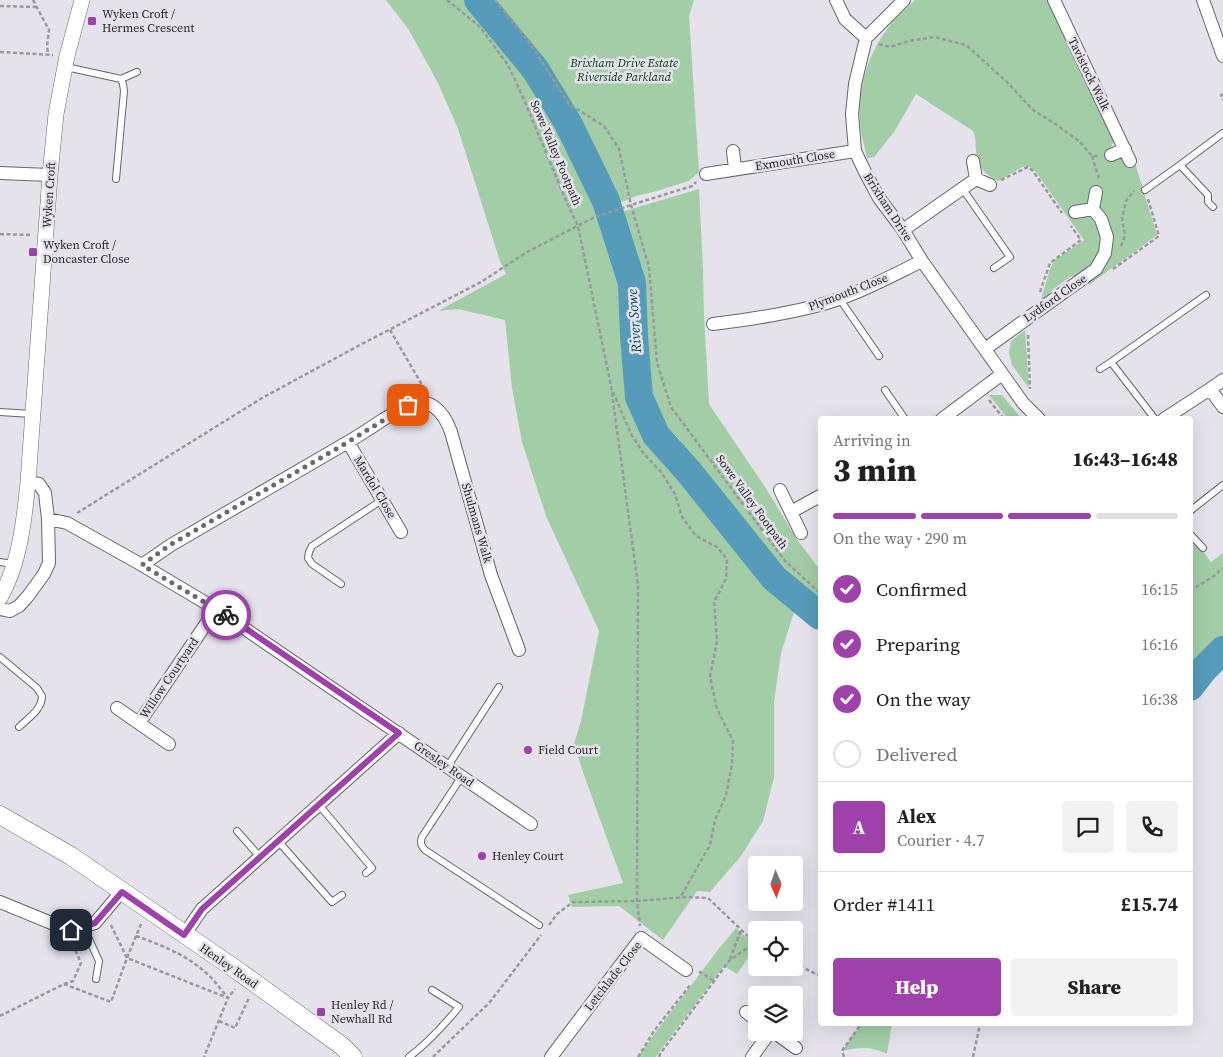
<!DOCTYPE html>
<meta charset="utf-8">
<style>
body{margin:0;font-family:"Source Serif 4",serif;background:#f2f2f2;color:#202124;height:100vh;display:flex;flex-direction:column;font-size:19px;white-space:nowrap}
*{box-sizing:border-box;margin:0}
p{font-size:16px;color:#757577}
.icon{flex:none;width:28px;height:28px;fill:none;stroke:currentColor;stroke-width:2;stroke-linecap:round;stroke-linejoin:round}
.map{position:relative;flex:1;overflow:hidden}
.details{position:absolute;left:818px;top:416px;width:375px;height:610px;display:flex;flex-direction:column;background:#fff;border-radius:5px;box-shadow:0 5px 20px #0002}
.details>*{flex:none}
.needle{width:32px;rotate:178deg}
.buttons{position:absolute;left:748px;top:856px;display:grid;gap:10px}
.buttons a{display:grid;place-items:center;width:55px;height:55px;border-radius:5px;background:#fff;box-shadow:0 5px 20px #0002;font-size:25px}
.pin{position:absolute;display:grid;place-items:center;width:42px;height:42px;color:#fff;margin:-21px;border-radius:10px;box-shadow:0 2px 8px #0006}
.courier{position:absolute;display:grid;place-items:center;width:50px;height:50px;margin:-25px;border:4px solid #9f41aa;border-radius:50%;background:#fff;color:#222;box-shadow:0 1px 6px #0007}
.head em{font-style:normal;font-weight:800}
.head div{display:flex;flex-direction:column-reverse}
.head{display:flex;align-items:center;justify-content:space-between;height:85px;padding:0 15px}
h1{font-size:32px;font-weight:800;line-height:38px}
.bar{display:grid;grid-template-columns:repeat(4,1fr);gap:8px 5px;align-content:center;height:60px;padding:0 15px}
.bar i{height:6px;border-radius:4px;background:#e0e0e0}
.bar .current{background:#9f41aa}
.bar p{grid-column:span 4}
.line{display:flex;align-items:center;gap:12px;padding:0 15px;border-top:1px solid #e0e0e0}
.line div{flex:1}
.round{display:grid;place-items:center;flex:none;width:52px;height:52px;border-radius:5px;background:#f2f2f2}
ol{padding:0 15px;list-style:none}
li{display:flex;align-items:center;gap:15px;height:55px}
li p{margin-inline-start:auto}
li .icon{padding:5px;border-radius:50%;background:#9f41aa;color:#fff;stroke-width:4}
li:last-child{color:#757577}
li i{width:28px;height:28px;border:2px solid #e0e0e0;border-radius:50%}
.cta{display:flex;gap:10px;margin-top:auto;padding:10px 15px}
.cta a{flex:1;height:58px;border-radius:5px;background:#9f41aa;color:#fff;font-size:20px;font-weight:800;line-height:58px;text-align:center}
.cta a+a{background:#f2f2f2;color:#202124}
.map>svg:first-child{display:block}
</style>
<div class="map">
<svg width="1223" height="1057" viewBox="0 0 1223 1057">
<rect width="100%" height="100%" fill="#e5e2ec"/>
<path fill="#a3cda7" d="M386 0H473L513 50 557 115 585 170 601 225 615 247 625 285 627 354 630 398 649 441 732 543 752 563 766 583 795 609 781 653 774 702V777L763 821 741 856 710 892 697 891 663 940 619 906 572 907 568 895 623 883 584 775 574 744 581 721 599 631 546 516 522 442 512 388 505 320 458 309 438 311 506 274 500 261 458 129 438 83 409 30Z
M484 0H694L689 16 699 172 689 181 653 192 636 196 617 204 608 187 600 164 586 145 570 113 534 55Z
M915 0H1047L1111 132 1114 141 1109 151 1126 161 1134 160 1157 235 1089 285 1082 274 1070 277 1052 290 1046 299 1040 303 1050 269 1055 260 1084 240 1036 172 1029 166 1022 167 998 181C984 174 978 167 976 151 975 142 977 141 973 131L916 94 894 132 874 157 867 158C865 149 863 141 861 132 855 94 867 55 890 25 897 16 907 8 915 0Z
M699 189 703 269 704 315 709 404 767 490 796 538 820 570V608L804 596 771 564 707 484 679 439 668 428 657 421 645 398 639 363 636 256 633 243 623 227 619 213 638 207Z
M1025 330 1029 388 1012 365 1009 353 1011 341Z
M989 395H1002L1022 419H1008Z
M1190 535 1192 536 1211 562 1223 553V640L1190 672Z
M736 928 756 946 737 974 724 966 657 1055 656 1057H638L650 1040 717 951Z
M861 1024H892L887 1054C870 1046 860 1047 842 1051Z"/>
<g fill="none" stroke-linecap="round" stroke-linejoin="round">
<path stroke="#569bba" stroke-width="28" d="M478 0 535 69 568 123 606 201 632 283 634 336 639 397 656 435 689 472 774 578 820 616
M1190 687 1204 669 1223 650"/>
<g stroke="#66646d" stroke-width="8">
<path id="service" d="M66 67 121 79 137 72
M1180 165 1223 133
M116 179 124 91 123 84 121 79
M962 188 1010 257 994 268
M1145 190 1180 165 1208 195V202L1213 207
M839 298 879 356
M1111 362 1206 295
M1100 369 1111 362 1155 419
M885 390 905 419
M0 412 32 414
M1190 511 1223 485
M1190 534 1203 548
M0 562 13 564
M341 584 312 564 308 558 309 552 312 546 382 500
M0 657 37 688 42 696C42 710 28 718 19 727
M448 766 499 687
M462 776 422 837C420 843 421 846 425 850L539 925
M319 805 372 868 366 873
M237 831 260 857
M278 841 332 902 342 895
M83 926 99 961 96 979
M409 1057C428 1043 444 1025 459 1007L432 990"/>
</g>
<g stroke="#66646d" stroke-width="14">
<path id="minor" d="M836 0 845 19 866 38
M904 0 866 38 855 84 852 114 855 151 866 174 879 198 903 230 922 261 1023 403 1039 419
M1054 0 1130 161
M1203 0 1223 56
M733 151 735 169
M1111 155 1125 149
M973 161 976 179 990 185
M0 173 50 175
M706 174 855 151
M1075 212 1093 209 1096 192
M903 230 976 179
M713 324C746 320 779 315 812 307 851 298 887 278 922 261
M985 349 1096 269 1105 253 1107 237 1101 219 1093 209
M1210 389 1223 407
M942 419 1002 374
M1164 419 1210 389 1223 380
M348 442C360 435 372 427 384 419 392 415 400 408 408 405 430 396 444 412 451 432L491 575 519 650
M780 490 801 533
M791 512 820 496
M48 519 67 523 142 565 216 609 531 824
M142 565 171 545 348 442 401 532
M0 609 10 611 19 606 28 596 44 574 49 563 48 519 45 493 39 484 28 482
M117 708 169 744
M139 723 216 609
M0 902 66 929 71 930 95 923 122 891
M184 935 202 909 399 733
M746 1012 756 1020
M774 1032 796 1048
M551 1057 641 938 686 970
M752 1057 770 1032"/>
</g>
<g stroke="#66646d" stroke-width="16">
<path id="tertiary" d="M0 598C20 563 24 521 28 482L50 175 56 114 67 56 82 0"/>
</g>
<g stroke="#66646d" stroke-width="19">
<path id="secondary" d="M0 815 71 856 241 973 342 1046 353 1057"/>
</g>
<path stroke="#9a989f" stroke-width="2.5" stroke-dasharray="4 2.5" stroke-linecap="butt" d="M33 0 49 30 47 46 48 54
M447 0 480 27 508 65 522 95 567 203 578 226 611 386 638 585 637 901 640 926
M495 0 527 39 569 104 604 126 619 149 631 205 649 267 657 363 671 407 785 561 820 593
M0 6 37 7
M879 44 890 47 909 41 935 37 966 45 1006 81 1033 110 1057 125 1079 141 1092 156H1098
M0 52 53 55
M1223 94 1221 95 1223 100
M1092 156 1099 178
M1001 180 1028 167 1033 171 1062 213
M0 234 31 235
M1121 246 1125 236 1122 218 1126 201 1134 191
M1113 269 1159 236 1148 199
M1040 292 1050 263 1081 240 1071 226
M390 330 425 390
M1028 335 1030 389
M613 392 631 434 644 454 661 472 675 494 682 517 696 536 717 547 727 559 726 579 714 602 717 641 710 677 717 709 733 741 732 765 726 795 715 820 710 845 680 898
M989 400 1004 419
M77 513 262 398 358 346 481 282 527 252 593 218 631 205 692 186 696 182
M1190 591 1214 576 1223 568
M111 925 127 958 228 998 235 989
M549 925 557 914 573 902 637 901 687 897 708 898 756 944
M136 936C161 945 185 954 205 972 214 979 221 990 228 998L204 1057
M730 959 741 930
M794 963 820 976
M699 973 700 972 714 981
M64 984 111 1002 127 958 141 924
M0 1016 64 984 73 981 81 963 72 943
M219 1021 235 1028 249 998
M433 1057 490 1002 541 935
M638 1057 654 1031 691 984
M659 1057 660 1054 729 961 754 943
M844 1057 842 1051 861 1024
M973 1057 980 1024"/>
<use href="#service" stroke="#fff" stroke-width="6"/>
<use href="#minor" stroke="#fff" stroke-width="12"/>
<use href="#tertiary" stroke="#fff" stroke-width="15"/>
<use href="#secondary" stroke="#fff" stroke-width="18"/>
</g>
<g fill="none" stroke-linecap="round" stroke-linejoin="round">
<path stroke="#6a696f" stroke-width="5" stroke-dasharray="0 9" d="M226 615 142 565 170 545 348 442 408 405"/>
<path stroke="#9f41aa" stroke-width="6" d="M71 930 95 923 122 892 184 935 202 909 399 733 226 615"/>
</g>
<g fill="#9f41aa" stroke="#e5e2ec" stroke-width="2">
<rect x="87" y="16" width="10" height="10" rx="2.5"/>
<rect x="28" y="247" width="10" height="10" rx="2.5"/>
<circle cx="528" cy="750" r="5"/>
<circle cx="482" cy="856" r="5"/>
<rect x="316" y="1007" width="10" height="10" rx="2.5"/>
</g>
<g text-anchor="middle" stroke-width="5" stroke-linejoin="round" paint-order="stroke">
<g font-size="12" fill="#28282b" stroke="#e5e2ec" text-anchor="start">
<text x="102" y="18">Wyken Croft /<tspan x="102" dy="14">Hermes Crescent</tspan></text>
<text x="43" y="249">Wyken Croft /<tspan x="43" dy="14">Doncaster Close</tspan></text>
<text x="538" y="754">Field Court</text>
<text x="492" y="860">Henley Court</text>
<text x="331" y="1009">Henley Rd /<tspan x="331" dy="14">Newhall Rd</tspan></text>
</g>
<g font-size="12" font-style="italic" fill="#064015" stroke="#e5e2ec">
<text x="624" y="67">Brixham Drive Estate<tspan x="624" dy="14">Riverside Parkland</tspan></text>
</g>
<g font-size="12" fill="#28282b" stroke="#e5e2ec">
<text transform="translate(1089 74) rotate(64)" y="4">Tavistock Walk</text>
<text transform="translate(556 153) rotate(67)" y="4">Sowe Valley Footpath</text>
<text transform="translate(795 160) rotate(-9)" y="4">Exmouth Close</text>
<text transform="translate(49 195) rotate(-86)" y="4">Wyken Croft</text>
<text transform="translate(888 207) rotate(57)" y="4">Brixham Drive</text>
<text transform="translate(848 292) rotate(-21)" y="4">Plymouth Close</text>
<text transform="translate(1055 298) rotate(-35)" y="4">Lydford Close</text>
<text transform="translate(375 487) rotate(59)" y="4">Mardol Close</text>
<text transform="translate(752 502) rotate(54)" y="4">Sowe Valley Footpath</text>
<text transform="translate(477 523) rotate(74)" y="4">Shulmans Walk</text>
<text transform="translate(169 678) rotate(-56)" y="4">Willow Courtyard</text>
<text transform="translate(444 764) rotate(35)" y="4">Gresley Road</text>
<text transform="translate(229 966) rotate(35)" y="4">Henley Road</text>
<text transform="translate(613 976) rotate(-52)" y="4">Letchlade Close</text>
</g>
<g font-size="14" font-style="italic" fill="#0c485e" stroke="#e5e2ec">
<text transform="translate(634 321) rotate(-94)" y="5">River Sowe</text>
</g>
</g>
</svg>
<div class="buttons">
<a><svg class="needle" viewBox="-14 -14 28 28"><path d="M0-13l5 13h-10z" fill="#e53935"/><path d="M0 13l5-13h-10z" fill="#757577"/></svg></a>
<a><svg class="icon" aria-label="locate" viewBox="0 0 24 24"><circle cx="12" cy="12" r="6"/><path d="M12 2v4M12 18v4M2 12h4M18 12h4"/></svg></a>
<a><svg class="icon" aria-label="layers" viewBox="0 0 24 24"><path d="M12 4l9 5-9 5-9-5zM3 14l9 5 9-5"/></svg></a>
</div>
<div class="pin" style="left:408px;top:405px;background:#ea580c"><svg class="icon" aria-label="bag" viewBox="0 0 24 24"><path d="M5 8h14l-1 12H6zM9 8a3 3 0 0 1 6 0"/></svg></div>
<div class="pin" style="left:71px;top:930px;background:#1f2937"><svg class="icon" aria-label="home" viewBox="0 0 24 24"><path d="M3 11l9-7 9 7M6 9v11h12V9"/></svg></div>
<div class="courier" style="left:226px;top:615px"><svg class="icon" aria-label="bike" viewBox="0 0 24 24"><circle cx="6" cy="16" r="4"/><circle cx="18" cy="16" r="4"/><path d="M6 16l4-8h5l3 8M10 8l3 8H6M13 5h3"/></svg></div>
<section class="details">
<div class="head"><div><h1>3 min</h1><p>Arriving in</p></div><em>16:43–16:48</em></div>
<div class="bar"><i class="current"></i><i class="current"></i><i class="current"></i><i></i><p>On the way · 290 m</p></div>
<ol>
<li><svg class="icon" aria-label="check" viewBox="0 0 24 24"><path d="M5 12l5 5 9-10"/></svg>Confirmed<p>16:15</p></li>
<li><svg class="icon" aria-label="check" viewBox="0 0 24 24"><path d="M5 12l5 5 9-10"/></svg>Preparing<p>16:16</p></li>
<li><svg class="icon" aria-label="check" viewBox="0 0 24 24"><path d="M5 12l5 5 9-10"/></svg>On the way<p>16:38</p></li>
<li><i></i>Delivered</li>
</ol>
<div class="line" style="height:90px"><b class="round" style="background:#9f41aa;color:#fff">A</b><div><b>Alex</b><p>Courier · 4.7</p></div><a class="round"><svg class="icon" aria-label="chat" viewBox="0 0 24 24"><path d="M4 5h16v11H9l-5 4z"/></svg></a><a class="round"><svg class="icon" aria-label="phone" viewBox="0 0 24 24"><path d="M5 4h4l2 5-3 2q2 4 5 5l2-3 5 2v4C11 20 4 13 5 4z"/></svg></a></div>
<div class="line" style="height:65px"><div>Order #1411</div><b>£15.74</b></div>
<div class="cta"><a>Help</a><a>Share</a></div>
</section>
</div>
